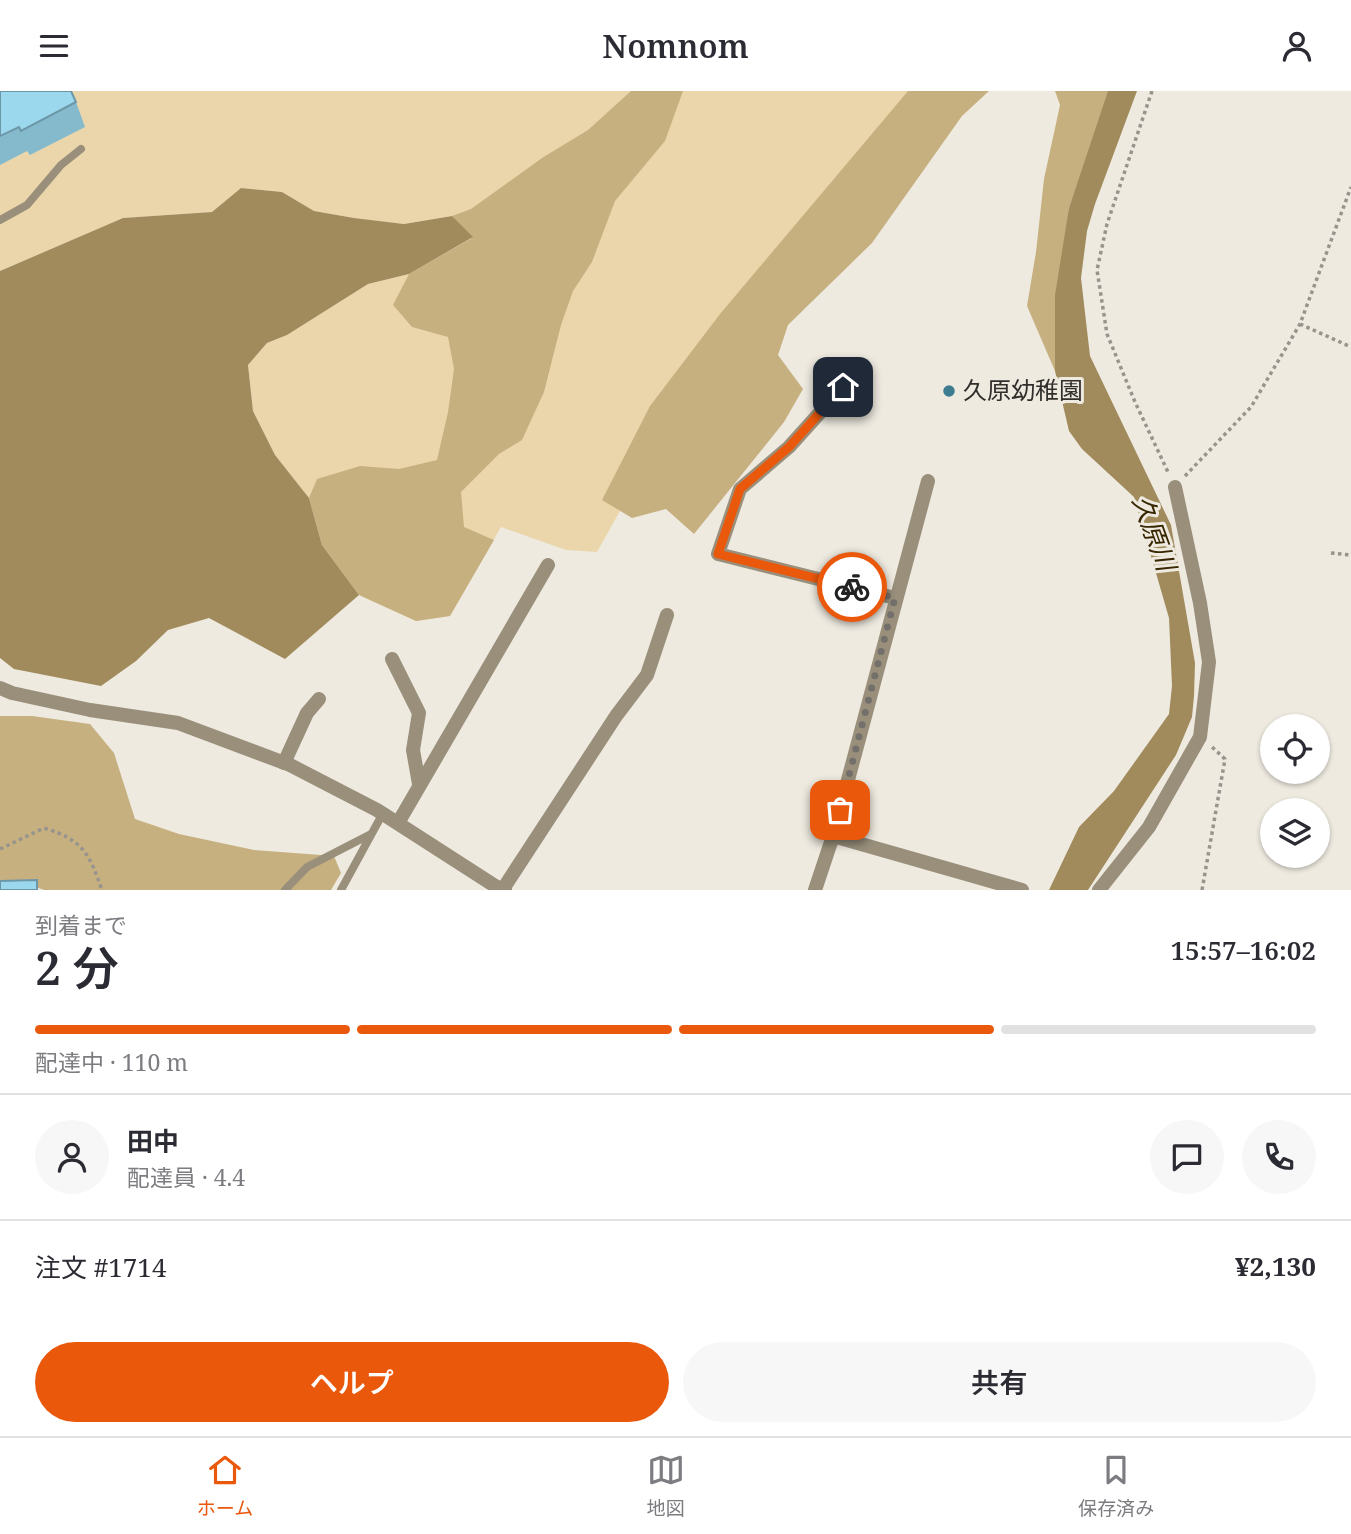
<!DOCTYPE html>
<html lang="ja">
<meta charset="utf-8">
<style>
body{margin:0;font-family:"Noto Serif","Noto Sans JP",serif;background:#f7f7f7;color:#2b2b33;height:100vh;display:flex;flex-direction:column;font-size:26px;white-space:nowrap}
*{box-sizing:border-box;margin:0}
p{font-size:23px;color:#7c7c81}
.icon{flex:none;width:38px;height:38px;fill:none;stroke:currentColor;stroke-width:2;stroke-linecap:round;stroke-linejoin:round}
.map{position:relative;height:799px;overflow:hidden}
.panel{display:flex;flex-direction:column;background:#fff;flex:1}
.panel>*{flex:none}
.tools{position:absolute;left:1260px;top:623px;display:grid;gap:14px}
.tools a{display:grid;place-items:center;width:70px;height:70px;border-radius:50%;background:#fff;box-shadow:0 2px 5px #0004;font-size:35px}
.pin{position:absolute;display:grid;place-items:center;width:60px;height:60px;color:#fff;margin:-30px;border-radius:14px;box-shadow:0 4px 10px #0006}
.courier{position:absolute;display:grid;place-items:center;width:70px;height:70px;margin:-35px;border:5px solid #ea580c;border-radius:50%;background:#fff;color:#222;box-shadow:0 2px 9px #0007}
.head em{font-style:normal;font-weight:600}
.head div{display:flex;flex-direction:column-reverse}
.head{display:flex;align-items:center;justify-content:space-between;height:119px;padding:0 35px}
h1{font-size:46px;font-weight:600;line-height:52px}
.bar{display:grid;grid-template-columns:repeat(4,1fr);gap:10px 7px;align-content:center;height:84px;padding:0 35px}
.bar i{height:9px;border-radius:5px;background:#e1e1e2}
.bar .current{background:#ea580c}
.bar p{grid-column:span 4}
.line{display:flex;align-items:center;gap:18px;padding:0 35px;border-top:2px solid #e1e1e2}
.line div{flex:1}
.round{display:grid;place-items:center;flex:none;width:74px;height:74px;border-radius:37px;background:#f7f7f7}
.button{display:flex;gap:14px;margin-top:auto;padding:14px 35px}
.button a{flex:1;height:80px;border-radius:42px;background:#ea580c;color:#fff;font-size:28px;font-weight:600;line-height:80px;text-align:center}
.button a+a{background:#f7f7f7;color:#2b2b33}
header{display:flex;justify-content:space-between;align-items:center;height:91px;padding:0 35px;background:#fff;font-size:32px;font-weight:600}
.tab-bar{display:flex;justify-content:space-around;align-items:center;height:98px;border-top:2px solid #e1e1e2;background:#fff;font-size:19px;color:#7c7c81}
.tab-bar a{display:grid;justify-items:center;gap:4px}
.tab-bar .current{color:#ea580c}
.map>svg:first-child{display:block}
</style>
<header><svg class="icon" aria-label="menu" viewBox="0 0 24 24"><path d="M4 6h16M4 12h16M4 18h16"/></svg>Nomnom<svg class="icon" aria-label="person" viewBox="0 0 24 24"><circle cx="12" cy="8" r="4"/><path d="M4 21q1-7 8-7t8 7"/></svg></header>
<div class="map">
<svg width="1351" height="799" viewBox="0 0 1351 799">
<rect width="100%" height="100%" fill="#eeeae0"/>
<path fill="#ebd6ac" d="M0 0H941L625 411 597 461 566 459 501 436 450 525 416 530 359 504 309 407 275 364 253 320 248 274 267 252 287 244 368 193 409 183 472 147 452 125 404 133 354 127 314 120 282 101 241 97 212 121 123 127 0 180Z"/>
<path fill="#c7b080" d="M631 0H683L665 50 615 110 592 171 573 200 561 234 544 301 522 349 499 363 461 401 464 436 494 449 450 525 416 530 359 504 322 454 309 407 317 388 360 375 399 378 437 369 448 321 454 278 448 246 412 236 393 214 409 183 472 147 452 125 471 118 542 67 588 39Z
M908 0H989L962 25 872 152 788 234 778 264 803 298 784 331 694 443 666 418 632 427 602 409 650 315 720 223Z
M1055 0H1111L1069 117 1055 280 1027 215 1036 161 1044 88 1060 14Z
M0 625H32L90 633 114 662 135 728 179 743 254 759 334 765 341 782 331 799H44L25 792 0 793Z"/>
<path fill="#a18b5c" d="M1108 0H1137L1095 113 1087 140 1081 187 1090 265 1171 434 1195 572 1194 605 1192 626 1176 664 1088 799H1049L1079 736 1114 700 1169 623 1172 595 1169 527 1134 406 1082 358 1069 340 1055 280V204L1069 117Z
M241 97 282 101 314 120 354 127 404 133 452 125 473 146 409 183 368 193 287 244 267 252 248 274 253 320 275 364 309 407 322 454 359 504 285 568 209 527 168 539 136 570 101 595 14 578 0 567V180L123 127 212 121Z"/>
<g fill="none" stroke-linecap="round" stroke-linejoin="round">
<path stroke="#97948d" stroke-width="3.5" stroke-dasharray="3.5 3.5" stroke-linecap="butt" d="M1152 0 1107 133 1097 179 1107 243 1135 311 1168 381
M1300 233 1351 256
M1185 385 1251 316 1300 233 1351 96
M1331 462 1351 464
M0 758 44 737C83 749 89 762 102 799
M1202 799 1225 668 1212 656"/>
<path stroke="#998f7b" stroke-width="8" d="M0 129 27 114 61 74 81 58
M285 799 307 776 371 743
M341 799 383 722"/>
<path stroke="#998f7b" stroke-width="14" d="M843 296 789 356 740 398 718 463 895 507
M392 568 419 622 413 659 419 693
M284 672 307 622 319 608
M398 732 548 474
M833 745 1022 799
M503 798 616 625 647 584 667 524
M815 799 833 745 928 390
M1099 799 1149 736 1200 646 1209 571 1200 512 1175 396"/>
<path stroke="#998f7b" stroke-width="14" d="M0 597 12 602 90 619 178 632 290 674 377 719 495 795 505 799"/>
</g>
<path fill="#85bacd" d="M0 0 76 11 85 36 30 64 27 60 0 74Z"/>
<path fill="#9bd8ee" stroke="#6c97a7" stroke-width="2" d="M0 0H71L76 11 21 40 19 36 0 45Z
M37 789V799H0V790Z"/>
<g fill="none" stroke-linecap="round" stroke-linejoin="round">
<path stroke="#73706b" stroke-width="7" stroke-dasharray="0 12.6" d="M840 719 895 507 852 496"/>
<path stroke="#ea580c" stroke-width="9" d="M843 296 789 356 740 398 718 463 852 496"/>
</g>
<circle fill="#3c7b90" stroke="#eeeae0" stroke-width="2.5" cx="949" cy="300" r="7"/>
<g text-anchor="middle" stroke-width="6" stroke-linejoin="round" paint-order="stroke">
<g font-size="24" fill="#312f2c" stroke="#eeeae0" text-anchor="start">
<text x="963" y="308">久原幼稚園</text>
</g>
<g font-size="26" font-style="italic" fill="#372600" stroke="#eeeae0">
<text transform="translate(1154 442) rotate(70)" y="9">久原川</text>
</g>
</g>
</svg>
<div class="tools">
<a><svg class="icon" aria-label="locate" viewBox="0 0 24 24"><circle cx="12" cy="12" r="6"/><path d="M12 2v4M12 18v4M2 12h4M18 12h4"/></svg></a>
<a><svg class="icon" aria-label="layers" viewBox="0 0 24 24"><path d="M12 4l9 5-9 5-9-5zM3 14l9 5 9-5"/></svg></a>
</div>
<div class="pin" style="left:840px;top:719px;background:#ea580c"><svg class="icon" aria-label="bag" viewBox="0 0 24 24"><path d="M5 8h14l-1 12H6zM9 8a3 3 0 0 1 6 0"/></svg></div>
<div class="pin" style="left:843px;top:296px;background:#1f2937"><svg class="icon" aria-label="home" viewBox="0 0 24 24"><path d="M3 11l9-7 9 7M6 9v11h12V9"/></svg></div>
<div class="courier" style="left:852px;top:496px"><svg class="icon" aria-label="bike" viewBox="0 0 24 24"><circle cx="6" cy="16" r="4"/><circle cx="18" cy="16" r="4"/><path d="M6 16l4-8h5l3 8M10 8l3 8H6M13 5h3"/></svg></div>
</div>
<section class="panel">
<div class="head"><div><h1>2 分</h1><p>到着まで</p></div><em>15:57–16:02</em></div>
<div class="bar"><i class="current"></i><i class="current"></i><i class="current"></i><i></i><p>配達中 · 110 m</p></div>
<div class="line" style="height:126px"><a class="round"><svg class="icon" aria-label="person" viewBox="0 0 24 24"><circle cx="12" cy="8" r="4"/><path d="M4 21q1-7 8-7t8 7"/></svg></a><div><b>田中</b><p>配達員 · 4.4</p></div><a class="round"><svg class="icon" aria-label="chat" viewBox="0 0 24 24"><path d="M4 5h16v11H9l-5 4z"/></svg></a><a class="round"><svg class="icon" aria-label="phone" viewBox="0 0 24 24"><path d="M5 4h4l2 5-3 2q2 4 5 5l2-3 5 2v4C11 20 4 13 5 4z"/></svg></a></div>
<div class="line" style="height:91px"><div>注文 #1714</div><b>¥2,130</b></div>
<div class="button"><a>ヘルプ</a><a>共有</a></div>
</section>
<nav class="tab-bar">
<a class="current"><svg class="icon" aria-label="home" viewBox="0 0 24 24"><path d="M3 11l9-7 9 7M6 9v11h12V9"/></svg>ホーム</a>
<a><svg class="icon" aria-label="map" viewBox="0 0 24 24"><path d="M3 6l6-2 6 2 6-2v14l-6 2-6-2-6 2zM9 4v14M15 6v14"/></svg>地図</a>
<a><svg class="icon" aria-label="saved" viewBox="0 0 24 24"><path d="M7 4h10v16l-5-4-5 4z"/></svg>保存済み</a>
</nav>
